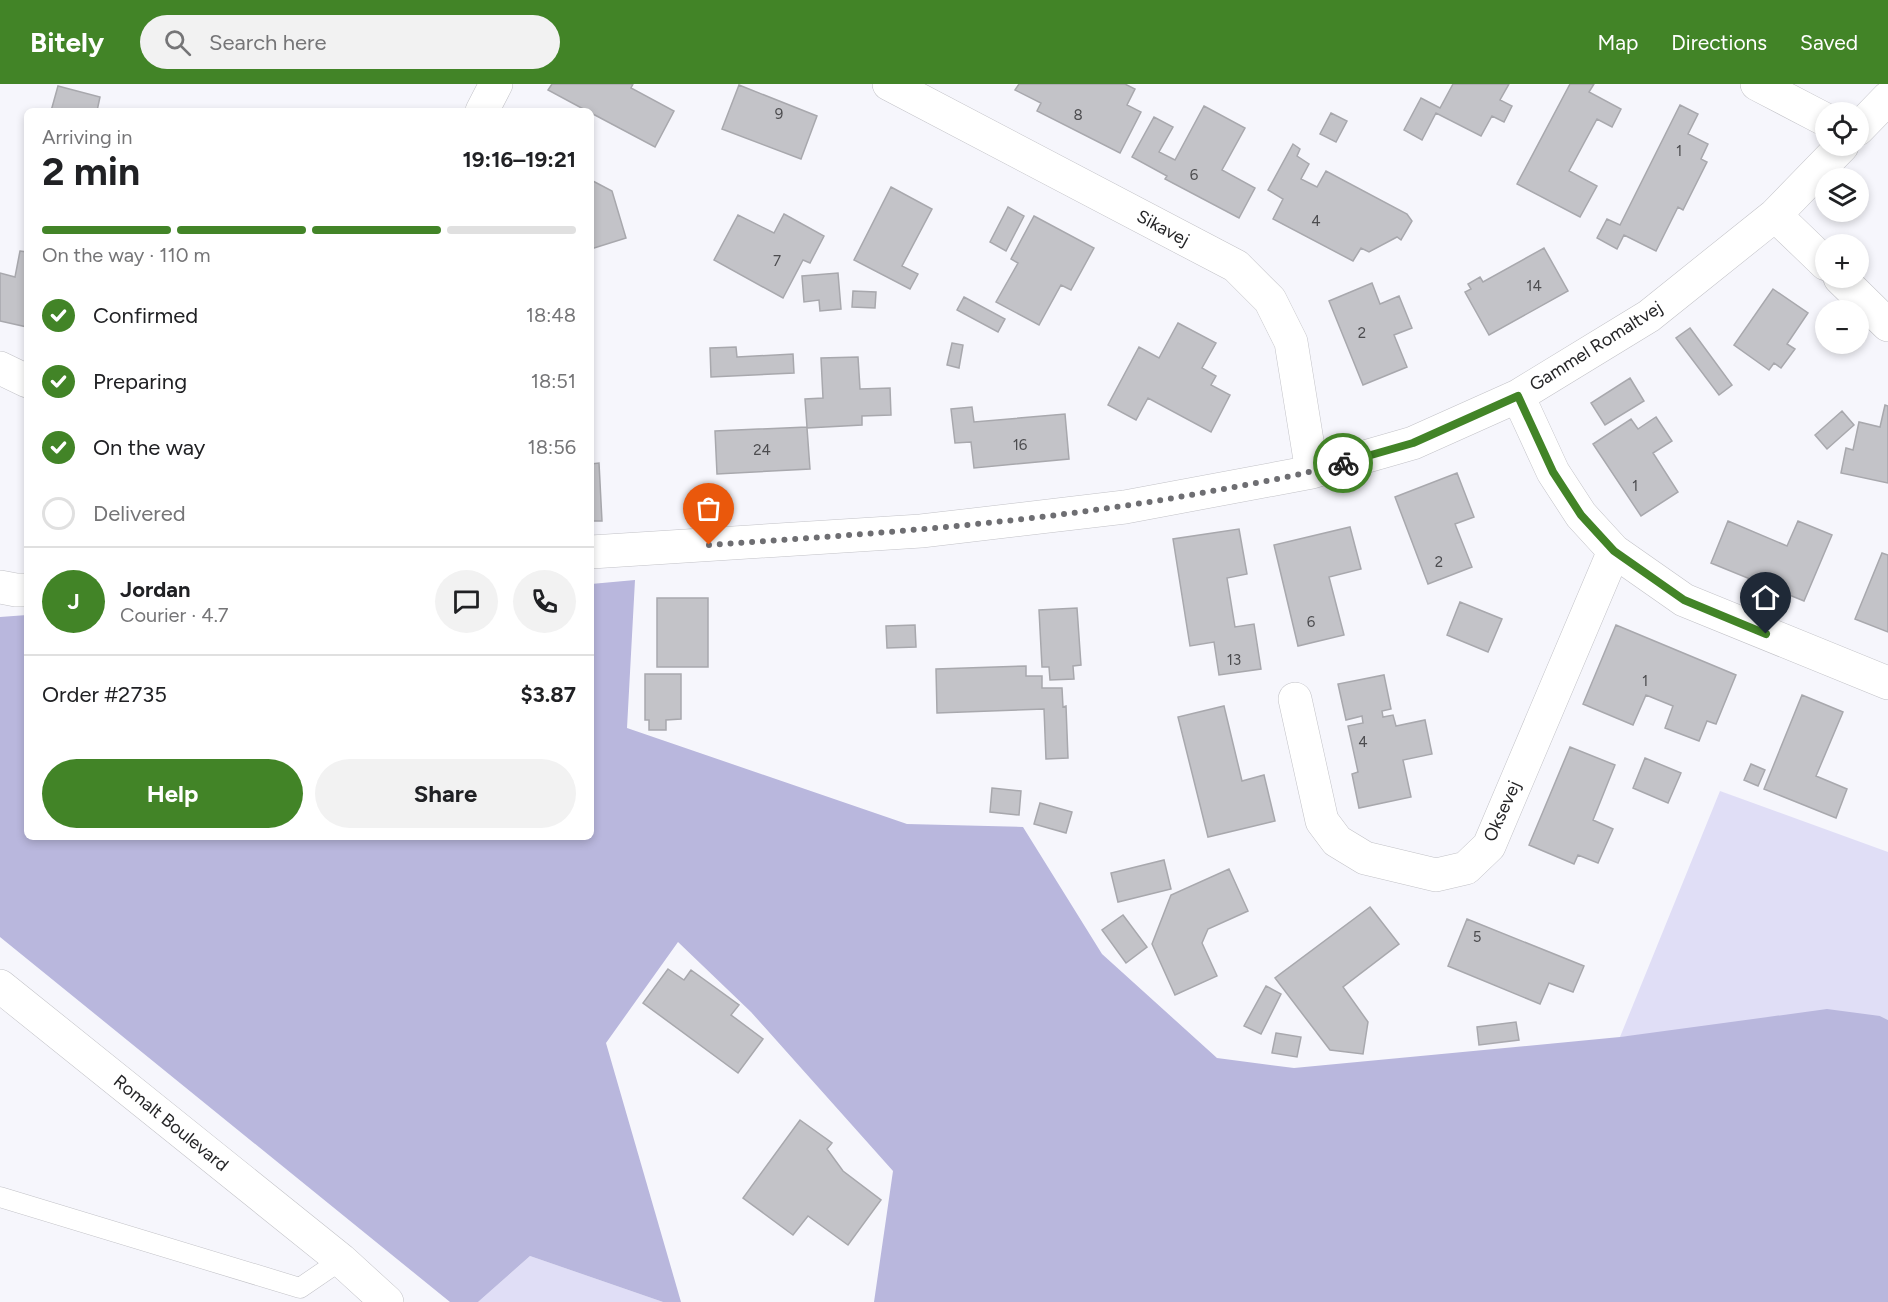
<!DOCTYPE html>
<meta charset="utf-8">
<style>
body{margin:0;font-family:Figtree,sans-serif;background:#f2f2f2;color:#202124;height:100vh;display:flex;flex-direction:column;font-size:22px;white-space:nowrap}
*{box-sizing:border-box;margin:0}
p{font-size:20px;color:#757577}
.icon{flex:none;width:33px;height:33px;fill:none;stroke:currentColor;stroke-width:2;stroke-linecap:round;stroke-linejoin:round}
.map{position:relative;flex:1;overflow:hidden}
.side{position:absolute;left:24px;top:24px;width:570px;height:732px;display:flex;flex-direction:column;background:#fff;border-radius:9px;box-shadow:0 3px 9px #0003}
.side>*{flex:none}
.buttons{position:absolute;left:1815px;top:18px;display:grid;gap:12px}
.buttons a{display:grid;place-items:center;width:54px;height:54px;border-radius:50%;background:#fff;box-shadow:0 3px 9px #0003;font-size:30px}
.pin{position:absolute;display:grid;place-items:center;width:51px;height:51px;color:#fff;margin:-62px -26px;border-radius:50% 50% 50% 0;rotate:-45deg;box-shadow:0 0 6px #0007}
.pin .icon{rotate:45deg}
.courier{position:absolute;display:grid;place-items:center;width:60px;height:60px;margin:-30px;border:4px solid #428427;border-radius:50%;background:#fff;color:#222;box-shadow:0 2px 8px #0007}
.head em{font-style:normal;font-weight:700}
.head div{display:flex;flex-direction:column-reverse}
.head{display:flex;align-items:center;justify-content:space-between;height:102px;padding:0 18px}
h1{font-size:39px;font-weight:700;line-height:45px}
.bar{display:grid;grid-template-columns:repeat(4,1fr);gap:9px 6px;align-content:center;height:72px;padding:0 18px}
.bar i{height:8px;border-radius:4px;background:#e0e0e0}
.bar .selected{background:#428427}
.bar p{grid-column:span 4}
.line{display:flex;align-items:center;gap:15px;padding:0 18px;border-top:2px solid #e0e0e0}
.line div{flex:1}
.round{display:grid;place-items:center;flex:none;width:63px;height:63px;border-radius:32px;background:#f2f2f2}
ol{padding:0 18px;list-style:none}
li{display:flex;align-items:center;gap:18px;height:66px}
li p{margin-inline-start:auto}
li .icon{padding:6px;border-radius:50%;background:#428427;color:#fff;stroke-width:4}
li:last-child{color:#757577}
li i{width:33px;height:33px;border:3px solid #e0e0e0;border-radius:50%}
.cta{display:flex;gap:12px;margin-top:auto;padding:12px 18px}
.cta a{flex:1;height:69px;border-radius:36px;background:#428427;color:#fff;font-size:24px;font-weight:700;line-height:69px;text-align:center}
.cta a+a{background:#f2f2f2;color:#202124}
header{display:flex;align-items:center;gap:36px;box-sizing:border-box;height:84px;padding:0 30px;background:#428427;color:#fff}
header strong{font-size:28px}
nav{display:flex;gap:33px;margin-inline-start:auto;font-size:21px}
.search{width:420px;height:54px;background:#f2f2f2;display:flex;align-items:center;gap:15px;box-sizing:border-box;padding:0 21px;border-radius:33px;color:#757577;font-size:22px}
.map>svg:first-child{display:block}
</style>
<header>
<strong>Bitely</strong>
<div class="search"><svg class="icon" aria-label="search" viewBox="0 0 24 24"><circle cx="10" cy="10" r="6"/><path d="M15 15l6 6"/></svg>Search here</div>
<nav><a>Map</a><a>Directions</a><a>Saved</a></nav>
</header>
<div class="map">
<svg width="1888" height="1218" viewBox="0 0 1888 1218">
<rect width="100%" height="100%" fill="#f6f6fc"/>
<path fill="#e0def6" d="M1720 707 1888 768V936L1880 932 1620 953Z
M530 1172 663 1218H478Z"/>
<path fill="#b9b7dd" d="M635 496 627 644 907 740 1023 743 1102 870 1217 974 1294 984 1620 953 1827 925 1880 932 1888 936V1218H874L893 1087 751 928 678 858 606 959 681 1218H663L530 1172 478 1218H450L0 853V533L27 531V753H591V500Z"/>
<path fill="#c3c3c8" stroke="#a8a8ad" stroke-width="1.5" d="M552 0H633L631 4 674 27 655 63 591 29V27H587L548 6Z
M1019 0H1125L1135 5 1127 21 1141 28 1120 69 1037 27 1041 19 1015 6Z
M1453 0H1509L1500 16 1512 22 1504 38 1492 32 1481 52 1436 29 1422 56 1404 46 1421 14 1440 24Z
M1570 0H1594L1589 8 1621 25 1612 43 1597 35 1569 87 1597 102 1580 133 1517 100Z
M739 1 817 32 801 75 722 45Z
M58 2 100 13 97 27H51Z
M1680 21 1698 30 1688 50 1708 60 1701 75 1707 78 1683 126 1678 123 1656 167 1624 151 1617 165 1597 154 1607 135 1620 141Z
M1204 22 1245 44 1222 86 1255 104 1239 134 1165 95 1167 92 1132 73 1154 33 1173 43 1159 68 1175 76Z
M1331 29 1347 37 1336 58 1320 50Z
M1293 60 1300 65 1297 72 1309 80 1301 95 1317 103 1326 87 1407 130 1412 137 1401 156 1397 153 1369 168 1361 164 1353 177 1273 135 1283 115 1268 106Z
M591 96 612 107 626 154 591 165Z
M891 103 932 125 902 182 918 190 910 205 854 176Z
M1008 123 1024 132 1006 167 990 158Z
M784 130 824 152 810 179 803 176 783 214 714 176 738 131 774 149Z
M1034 132 1094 164 1071 206 1061 201 1039 241 996 218 1018 179 1011 175Z
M1544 164 1568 207 1489 251 1465 208 1471 205 1468 200 1480 193 1483 198Z
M20 167 27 168V243L0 237V189L15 193Z
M838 189 841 225 820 227 819 216 804 218 802 192Z
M1372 199 1380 220 1399 212 1412 244 1394 251 1407 283 1363 301 1329 217Z
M1773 205 1808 229 1787 260 1795 265 1781 284 1774 279 1769 286 1734 261Z
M853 207 876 208 875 224 852 223Z
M964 213 1005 235 998 248 957 226Z
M1178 239 1216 259 1202 284 1216 292 1211 301 1230 311 1211 348 1148 314 1136 336 1108 321 1139 263 1159 274Z
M1690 244 1732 301 1719 311 1676 254Z
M952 259 963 261 959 284 947 281Z
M736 263 737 273 793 270 794 289 711 293 710 264Z
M858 273 860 305 890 304 891 331 862 332V341L807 344 810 385 717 390 715 347 807 343 805 315 823 314 821 274Z
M1630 294 1644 317 1605 341 1591 319Z
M1885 321 1888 322V399L1841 389 1846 364 1853 366 1859 338 1880 343Z
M972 323 974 338 1065 330 1069 375 974 384 971 358 955 359 951 325Z
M1842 327 1854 341 1827 365 1815 351Z
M1656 333 1672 357 1653 369 1678 408 1641 432 1593 360 1631 335 1638 345Z
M599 379 602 437H591V380Z
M1457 389 1474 433 1455 440 1472 483 1428 500 1395 413Z
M1728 437 1787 462 1798 437 1832 451 1804 517 1711 479Z
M1350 443 1361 485 1329 493 1344 551 1298 562 1274 461Z
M1239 445 1247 490 1227 494 1235 543 1254 540 1261 585 1219 591 1214 558 1190 562 1173 455Z
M1882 469 1888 471V548L1855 535Z
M657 514H708V583H657Z
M1460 518 1502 535 1488 568 1447 551Z
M1077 524 1081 581 1073 582 1074 595 1050 596 1049 583H1042L1039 526Z
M915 541 916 563 887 564 886 542Z
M1616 541 1736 591 1716 640 1707 637 1699 657 1665 644 1673 622 1646 611 1633 641 1583 620Z
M1026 582V592H1042V604H1062L1063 623 1066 622 1068 674 1046 675 1044 625 937 629 936 585Z
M645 590H681V635L666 636V646H649V636H645Z
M1384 591 1391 625 1382 627 1383 633 1393 631 1396 642 1425 636 1432 670 1403 676 1411 713 1359 724 1352 690 1358 688 1348 642 1363 639 1362 632 1346 636 1338 600Z
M1802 611 1843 628 1816 692 1847 705 1836 734 1764 705Z
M1224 622 1242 697 1264 691 1275 737 1208 753 1178 633Z
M1570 663 1615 681 1593 736 1613 745 1598 779 1578 771 1574 780 1529 761Z
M1645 674 1681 689 1668 719 1633 704Z
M1751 680 1765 686 1758 702 1744 696Z
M992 704 1021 707 1019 731 990 728Z
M1040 719 1072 728 1066 749 1034 740Z
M1164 776 1171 805 1118 818 1111 789Z
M1229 785 1248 827 1208 845 1202 859 1217 892 1175 911 1152 860 1171 811Z
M1370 823 1399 860 1343 903 1368 938 1363 970 1330 966 1275 894Z
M1123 831 1147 863 1126 879 1102 846Z
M1467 835 1584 882 1573 908 1549 899 1540 920 1448 882Z
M668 885 684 896 691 886 739 921 731 931 763 955 738 989 643 919Z
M1266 902 1281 910 1261 950 1244 942Z
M1516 938 1519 956 1479 961 1477 943Z
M1276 949 1301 953 1297 973 1272 969Z
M800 1036 832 1059 827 1065 843 1087 881 1116 848 1161 808 1132 793 1151 743 1114Z"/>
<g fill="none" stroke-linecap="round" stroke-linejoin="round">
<g stroke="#c2c2c7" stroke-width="21">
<path id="service" d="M0 1113 300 1204 341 1176"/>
</g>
<g stroke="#c2c2c7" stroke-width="34">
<path id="minor" d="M889 0 1236 182 1270 216 1291 258 1312 388
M1757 0 1826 36
M482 27 496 0
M1858 45 1888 14
M1775 131 1826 180
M1840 194 1888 241
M0 284 27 297
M1518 312 1553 388 1581 431 1614 467 1684 516 1888 599
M591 468 921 447 1125 423 1312 388 1413 359 1518 312 1649 232 1775 131 1842 62
M0 503 16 506H27
M1295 615 1322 737 1337 757 1365 774 1436 791 1466 784 1489 762 1614 467"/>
</g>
<g stroke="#c2c2c7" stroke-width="34">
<path id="tertiary" d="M0 902 341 1176 387 1218"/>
</g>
<use href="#service" stroke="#fff" stroke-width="20"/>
<use href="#minor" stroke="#fff" stroke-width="33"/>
<use href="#tertiary" stroke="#fff" stroke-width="33"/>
</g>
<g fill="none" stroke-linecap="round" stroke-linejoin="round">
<path stroke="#6e6e72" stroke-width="6" stroke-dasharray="0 10.8" d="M709 461C872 450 1035 439 1196 410 1245 401 1295 393 1343 379"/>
<path stroke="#428427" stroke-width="8" d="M1343 379 1413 359 1518 312 1553 388 1581 431 1614 467 1684 516 1766 550"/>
</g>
<g text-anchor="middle" stroke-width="6" stroke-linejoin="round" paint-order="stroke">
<g font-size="15" fill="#4c4c4f">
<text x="779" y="35">9</text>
<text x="1078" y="36">8</text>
<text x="1679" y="72">1</text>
<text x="1194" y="96">6</text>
<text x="1316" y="142">4</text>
<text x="777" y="182">7</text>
<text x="1534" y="207">14</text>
<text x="1362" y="254">2</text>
<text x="1020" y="366">16</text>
<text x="762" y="371">24</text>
<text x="1635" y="407">1</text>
<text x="1439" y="483">2</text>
<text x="1311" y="543">6</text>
<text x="1234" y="581">13</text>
<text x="1645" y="602">1</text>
<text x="1363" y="663">4</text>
<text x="1477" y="858">5</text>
</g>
<g font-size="18" fill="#252527" stroke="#fff">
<text transform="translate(1163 144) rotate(28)" y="6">Sikavej</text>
<text transform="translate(1596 262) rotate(-32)" y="6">Gammel Romaltvej</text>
<text transform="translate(1502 727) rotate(-66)" y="6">Oksevej</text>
<text transform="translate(171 1039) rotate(39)" y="6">Romalt Boulevard</text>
</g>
</g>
</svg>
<div class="buttons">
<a><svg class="icon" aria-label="locate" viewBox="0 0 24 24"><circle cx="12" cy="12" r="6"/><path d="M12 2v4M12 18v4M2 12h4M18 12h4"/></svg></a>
<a><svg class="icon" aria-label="layers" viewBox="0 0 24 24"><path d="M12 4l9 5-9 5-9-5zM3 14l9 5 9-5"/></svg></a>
<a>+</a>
<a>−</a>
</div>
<div class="pin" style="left:709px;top:461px;background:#ea580c"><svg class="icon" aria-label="bag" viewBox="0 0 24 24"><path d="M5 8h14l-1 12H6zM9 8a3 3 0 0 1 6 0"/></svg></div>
<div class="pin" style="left:1766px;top:550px;background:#1f2937"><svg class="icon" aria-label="home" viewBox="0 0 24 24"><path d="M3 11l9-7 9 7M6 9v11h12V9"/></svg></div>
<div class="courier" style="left:1343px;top:379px"><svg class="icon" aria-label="bike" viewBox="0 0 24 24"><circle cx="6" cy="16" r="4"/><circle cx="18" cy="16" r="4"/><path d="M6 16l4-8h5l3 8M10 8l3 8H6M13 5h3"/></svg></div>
<section class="side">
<div class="head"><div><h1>2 min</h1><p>Arriving in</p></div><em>19:16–19:21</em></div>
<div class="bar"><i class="selected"></i><i class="selected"></i><i class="selected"></i><i></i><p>On the way · 110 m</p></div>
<ol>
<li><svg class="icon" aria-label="check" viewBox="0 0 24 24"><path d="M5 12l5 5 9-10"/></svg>Confirmed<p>18:48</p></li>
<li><svg class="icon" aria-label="check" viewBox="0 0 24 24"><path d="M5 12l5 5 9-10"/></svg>Preparing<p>18:51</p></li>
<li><svg class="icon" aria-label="check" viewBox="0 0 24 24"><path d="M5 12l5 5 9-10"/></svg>On the way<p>18:56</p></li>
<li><i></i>Delivered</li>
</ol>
<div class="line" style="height:108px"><b class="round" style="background:#428427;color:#fff">J</b><div><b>Jordan</b><p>Courier · 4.7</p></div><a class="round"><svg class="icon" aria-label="chat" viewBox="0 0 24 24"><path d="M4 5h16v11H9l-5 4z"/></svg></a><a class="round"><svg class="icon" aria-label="phone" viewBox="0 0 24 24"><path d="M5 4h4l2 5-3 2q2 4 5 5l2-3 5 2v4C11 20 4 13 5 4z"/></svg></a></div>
<div class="line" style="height:78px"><div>Order #2735</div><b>$3.87</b></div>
<div class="cta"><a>Help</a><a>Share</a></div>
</section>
</div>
